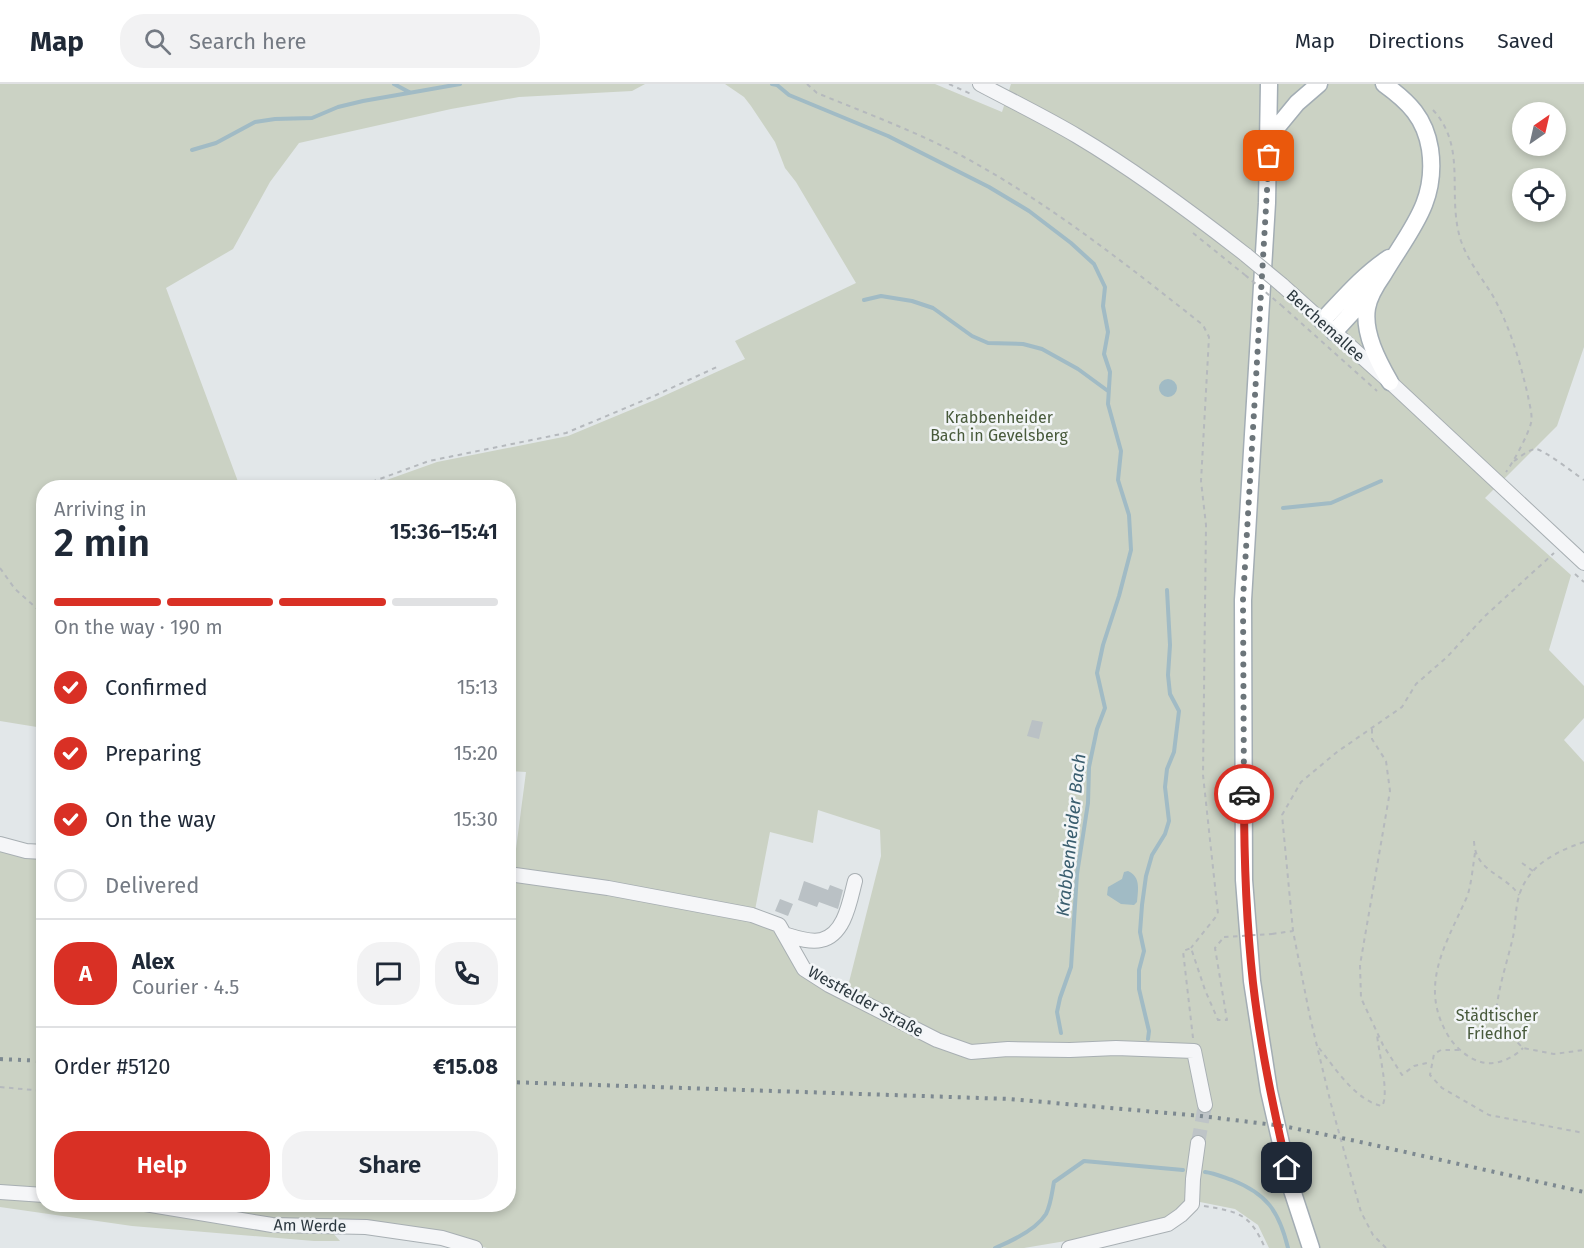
<!DOCTYPE html>
<meta charset="utf-8">
<style>
body{margin:0;font-family:"Fira Sans",sans-serif;background:#f2f2f3;color:#1f2937;height:100vh;display:flex;flex-direction:column;font-size:22px;white-space:nowrap}
*{box-sizing:border-box;margin:0}
p{font-size:20px;color:#747a83}
.icon{flex:none;width:33px;height:33px;fill:none;stroke:currentColor;stroke-width:2;stroke-linecap:round;stroke-linejoin:round}
.map{position:relative;flex:1;overflow:hidden}
.drawer{position:absolute;left:36px;top:396px;width:480px;height:732px;display:flex;flex-direction:column;background:#fff;border-radius:24px;box-shadow:0 3px 9px #0003}
.drawer>*{flex:none}
.needle{width:39px;rotate:34deg}
.tools{position:absolute;left:1512px;top:18px;display:grid;gap:12px}
.tools a{display:grid;place-items:center;width:54px;height:54px;border-radius:50%;background:#fff;box-shadow:0 3px 9px #0003;font-size:30px}
.pin{position:absolute;display:grid;place-items:center;width:51px;height:51px;color:#fff;margin:-26px;border-radius:12px;box-shadow:0 3px 9px #0006}
.courier{position:absolute;display:grid;place-items:center;width:60px;height:60px;margin:-30px;border:4px solid #d93025;border-radius:50%;background:#fff;color:#222;box-shadow:0 2px 8px #0007}
.headline em{font-style:normal;font-weight:600}
.headline div{display:flex;flex-direction:column-reverse}
.headline{display:flex;align-items:center;justify-content:space-between;height:102px;padding:0 18px}
h1{font-size:39px;font-weight:600;line-height:45px}
.bar{display:grid;grid-template-columns:repeat(4,1fr);gap:9px 6px;align-content:center;height:72px;padding:0 18px}
.bar i{height:8px;border-radius:4px;background:#e0e1e3}
.bar .selected{background:#d93025}
.bar p{grid-column:span 4}
.line{display:flex;align-items:center;gap:15px;padding:0 18px;border-top:2px solid #e0e1e3}
.line div{flex:1}
.round{display:grid;place-items:center;flex:none;width:63px;height:63px;border-radius:24px;background:#f2f2f3}
ol{padding:0 18px;list-style:none}
li{display:flex;align-items:center;gap:18px;height:66px}
li p{margin-inline-start:auto}
li .icon{padding:6px;border-radius:50%;background:#d93025;color:#fff;stroke-width:4}
li:last-child{color:#747a83}
li i{width:33px;height:33px;border:3px solid #e0e1e3;border-radius:50%}
.button{display:flex;gap:12px;margin-top:auto;padding:12px 18px}
.button a{flex:1;height:69px;border-radius:24px;background:#d93025;color:#fff;font-size:24px;font-weight:600;line-height:69px;text-align:center}
.button a+a{background:#f2f2f3;color:#1f2937}
header{display:flex;align-items:center;gap:36px;box-sizing:border-box;height:84px;padding:0 30px;background:#fff;border-bottom:2px solid #e0e1e3}
header strong{font-size:28px}
nav{display:flex;gap:33px;margin-inline-start:auto;font-size:21px}
.search{width:420px;height:54px;background:#f2f2f3;display:flex;align-items:center;gap:15px;box-sizing:border-box;padding:0 21px;border-radius:24px;color:#747a83;font-size:22px}
.map>svg:first-child{display:block}
</style>
<header>
<strong>Map</strong>
<div class="search"><svg class="icon" aria-label="search" viewBox="0 0 24 24"><circle cx="10" cy="10" r="6"/><path d="M15 15l6 6"/></svg>Search here</div>
<nav><a>Map</a><a>Directions</a><a>Saved</a></nav>
</header>
<div class="map">
<svg width="1584" height="1164" viewBox="0 0 1584 1164">
<rect width="100%" height="100%" fill="#e2e7e9"/>
<path fill="#cbd2c4" fill-rule="evenodd" d="M0 0H645L632 7 519 13 451 25 299 59 270 98 233 165 166 204 240 403 44 404 43 644 0 637Z
M725 0H935L1002 28 1011 0H1584V263L1557 342 1485 414 1571 491 1549 566 1584 602V634L1564 656 1584 678V1164H1269L1258 1141 1235 1125 1195 1117 1177 1133 1131 1146 1024 1164H487L443 1153 332 1148 340 1157H314L132 1142 0 1123V764L43 772 44 1120H508L509 794 739 831 769 843 776 850 799 884 970 965 847 906 881 772 880 746 818 726 813 759 770 748 755 826 513 788 526 688 509 687 508 404 367 403 437 378 568 352 657 315 745 275 735 257 856 199 796 98 785 84 775 58 751 22 744 13ZM1522 28H1556V62H1522ZM1522 94H1556V128H1522Z"/>
<path fill="#a1bbc5" d="M1159 304a9 9 0 1 1 18 0a9 9 0 1 1-18 0Z
M1128 787C1141 793 1138 805 1137 818L1134 821 1121 820 1107 811 1108 803 1122 795 1124 788Z"/>
<g fill="none" stroke-linecap="round" stroke-linejoin="round">
<path stroke="#a1bbc5" stroke-width="4" d="M394 0 409 8
M772 0 777 1 789 11 888 52 989 103 1029 127 1071 159 1094 180 1105 203 1103 222 1108 248 1104 270 1110 288 1108 320 1121 367 1118 396 1129 431 1131 466 1119 512 1103 561 1097 589 1105 624 1097 645 1089 683 1088 719 1077 790 1071 883 1060 914 1057 928 1061 949
M192 66 216 59 255 38 275 35 312 34 338 23 363 17 460 0
M864 216 881 212 912 217 933 224 972 252 988 259 1023 260 1042 265 1078 285 1108 307
M1283 424 1331 419 1381 397
M1148 955 1149 947 1139 905V886L1144 867 1140 848 1142 821 1146 792 1152 771 1165 750 1169 737 1165 703 1167 685 1174 668 1179 627 1170 610 1168 591 1170 561 1167 506
M1205 1088C1214 1089 1223 1093 1232 1096 1267 1110 1279 1127 1288 1164
M995 1164C1012 1157 1036 1146 1046 1130 1051 1120 1052 1108 1054 1098L1084 1077 1183 1086"/>
</g>
<path fill="#bac1c5" d="M1032 636 1043 638 1039 655 1027 652Z
M804 797 828 806 830 801 843 806 838 825 819 818 817 823 798 816Z
M780 815 793 820 788 832 775 827Z"/>
<g fill="none" stroke-linecap="round" stroke-linejoin="round">
<path stroke="#bec4c7" stroke-width="14" stroke-dasharray="14 7" stroke-linecap="butt" d="M1198 1059 1205 1021"/>
<g stroke="#a8afb3" stroke-width="16">
<path id="minor" d="M980 0C1012 17 1045 33 1077 52 1136 87 1191 128 1246 171
M1282 201 1390 298 1584 479
M0 760 26 767 44 768
M508 790 608 804 752 831 779 841 804 885 829 901 937 956 971 968 1008 965 1070 966 1116 964 1194 967 1205 1021
M784 850C794 853 810 859 821 856 845 851 850 816 855 797
M0 1108 44 1111
M145 1120 272 1141 366 1143 442 1154 475 1164
M1069 1164 1168 1140 1181 1131 1192 1120 1193 1095 1198 1059"/>
</g>
<g stroke="#a3adb4" stroke-width="19">
<path id="major" d="M1269 0 1267 119 1243 516 1244 796 1252 897 1269 1007 1291 1103 1311 1164
M1384 0C1409 18 1425 34 1430 65 1438 119 1408 148 1383 191 1376 201 1369 212 1367 224 1363 249 1378 277 1390 298
M1269 53 1297 19 1319 0
M1322 237C1343 215 1363 191 1389 174
M1334 248 1370 209"/>
</g>
<path stroke="#b5b9bd" stroke-width="2" stroke-dasharray="4.5 4.5" stroke-linecap="butt" d="M807 0 817 9C866 29 917 48 964 73 1049 119 1127 181 1203 241L1209 253 1201 397 1206 441 1203 691 1218 830 1191 864
M949 0 971 10
M1433 26C1468 64 1446 111 1461 157 1468 177 1482 194 1493 212 1510 243 1520 277 1528 312 1529 319 1533 331 1531 339 1528 351 1514 377 1506 388
M1193 149 1245 191
M1281 221 1377 307
M1514 377C1520 373 1528 366 1535 365 1542 364 1575 390 1584 396
M355 404 429 377 566 349 654 312 719 282
M0 484 15 505 44 531
M1575 490 1584 498
M1372 645V655L1386 677 1390 707 1360 881 1361 914 1383 961 1402 991 1414 982 1431 978
M1474 757C1475 788 1504 789 1519 811
M1584 758C1557 767 1528 781 1519 812 1515 825 1516 839 1513 853 1508 875 1500 898 1497 921L1500 933 1517 958 1523 964 1554 970 1584 966
M1475 769C1473 781 1471 805 1466 815 1445 862 1418 903 1449 953 1456 964 1469 975 1481 978 1496 982 1512 975 1523 964
M1522 779 1533 787
M1272 850 1293 847
M1193 954 1183 867 1191 864 1205 906 1218 936H1227L1215 864 1224 853
M1319 964C1335 984 1356 1017 1382 1022 1390 1010 1378 966 1377 950
M1459 966H1441L1434 970 1430 991 1442 1004 1489 1031 1584 1049
M0 1003 44 1007
M1204 1122C1240 1128 1250 1130 1265 1164
M1386 1164 1373 1151 1361 1128 1331 1020 1310 933 1293 847 1282 731 1301 698 1337 668 1402 623 1416 600 1447 573 1485 532 1554 469"/>
<use href="#minor" stroke="#f5f6f8" stroke-width="14"/>
<use href="#major" stroke="#fff" stroke-width="16"/>
<path stroke="#7d8991" stroke-width="4" stroke-dasharray="3 6" stroke-linecap="butt" d="M0 975 44 977
M508 998 1010 1015 1201 1032 1283 1042 1356 1057 1584 1108"/>
<g stroke="#a8afb3" stroke-width="16" stroke-linecap="butt">
<path id="minor-bridge" d="M1246 171 1282 201"/>
</g>
<path stroke="#b5b9bd" stroke-width="2" stroke-dasharray="4.5 4.5" stroke-linecap="butt" d="M1245 191 1281 221
M1224 853 1272 850"/>
<use href="#minor-bridge" stroke="#f5f6f8" stroke-width="14"/>
</g>
<g fill="none" stroke-linecap="round" stroke-linejoin="round">
<path stroke="#6c757a" stroke-width="6" stroke-dasharray="0 10.8" d="M1244 710 1243 516 1269 72"/>
<path stroke="#d93025" stroke-width="8" d="M1244 710C1244 773 1246 836 1253 899 1260 961 1273 1022 1287 1084"/>
</g>
<g text-anchor="middle" stroke-width="5" stroke-linejoin="round" paint-order="stroke">
<g font-size="16" fill="#2c383f" stroke="#f2f5f7">
<text transform="translate(1326 241) rotate(42)" y="6">Berchemallee</text>
<text transform="translate(866 917) rotate(29)" y="6">Westfelder Straße</text>
<text transform="translate(310 1141) rotate(1)" y="6">Am Werde</text>
</g>
<g font-size="16" fill="#485a3b" stroke="#f2f5f7">
<text x="999" y="339">Krabbenheider<tspan x="999" dy="18">Bach in Gevelsberg</tspan></text>
<text x="1497" y="937">Städtischer<tspan x="1497" dy="18">Friedhof</tspan></text>
</g>
<g font-size="18" font-style="italic" fill="#3a5e6f" stroke="#f2f5f7">
<text transform="translate(1071 751) rotate(-84)" y="6">Krabbenheider Bach</text>
</g>
</g>
</svg>
<div class="tools">
<a><svg class="needle" viewBox="-14 -14 28 28"><path d="M0-13l5 13h-10z" fill="#e53935"/><path d="M0 13l5-13h-10z" fill="#747a83"/></svg></a>
<a><svg class="icon" aria-label="locate" viewBox="0 0 24 24"><circle cx="12" cy="12" r="6"/><path d="M12 2v4M12 18v4M2 12h4M18 12h4"/></svg></a>
</div>
<div class="pin" style="left:1269px;top:72px;background:#ea580c"><svg class="icon" aria-label="bag" viewBox="0 0 24 24"><path d="M5 8h14l-1 12H6zM9 8a3 3 0 0 1 6 0"/></svg></div>
<div class="pin" style="left:1287px;top:1084px;background:#1f2937"><svg class="icon" aria-label="home" viewBox="0 0 24 24"><path d="M3 11l9-7 9 7M6 9v11h12V9"/></svg></div>
<div class="courier" style="left:1244px;top:710px"><svg class="icon" aria-label="car" viewBox="0 0 24 24"><path d="M5 17H2v-5l4-1 3-4h7l3 4 3 1v5h-3M9 17h6M6 11h13"/><circle cx="7" cy="17" r="2"/><circle cx="17" cy="17" r="2"/></svg></div>
<section class="drawer">
<div class="headline"><div><h1>2 min</h1><p>Arriving in</p></div><em>15:36–15:41</em></div>
<div class="bar"><i class="selected"></i><i class="selected"></i><i class="selected"></i><i></i><p>On the way · 190 m</p></div>
<ol>
<li><svg class="icon" aria-label="check" viewBox="0 0 24 24"><path d="M5 12l5 5 9-10"/></svg>Confirmed<p>15:13</p></li>
<li><svg class="icon" aria-label="check" viewBox="0 0 24 24"><path d="M5 12l5 5 9-10"/></svg>Preparing<p>15:20</p></li>
<li><svg class="icon" aria-label="check" viewBox="0 0 24 24"><path d="M5 12l5 5 9-10"/></svg>On the way<p>15:30</p></li>
<li><i></i>Delivered</li>
</ol>
<div class="line" style="height:108px"><b class="round" style="background:#d93025;color:#fff">A</b><div><b>Alex</b><p>Courier · 4.5</p></div><a class="round"><svg class="icon" aria-label="chat" viewBox="0 0 24 24"><path d="M4 5h16v11H9l-5 4z"/></svg></a><a class="round"><svg class="icon" aria-label="phone" viewBox="0 0 24 24"><path d="M5 4h4l2 5-3 2q2 4 5 5l2-3 5 2v4C11 20 4 13 5 4z"/></svg></a></div>
<div class="line" style="height:78px"><div>Order #5120</div><b>€15.08</b></div>
<div class="button"><a>Help</a><a>Share</a></div>
</section>
</div>
